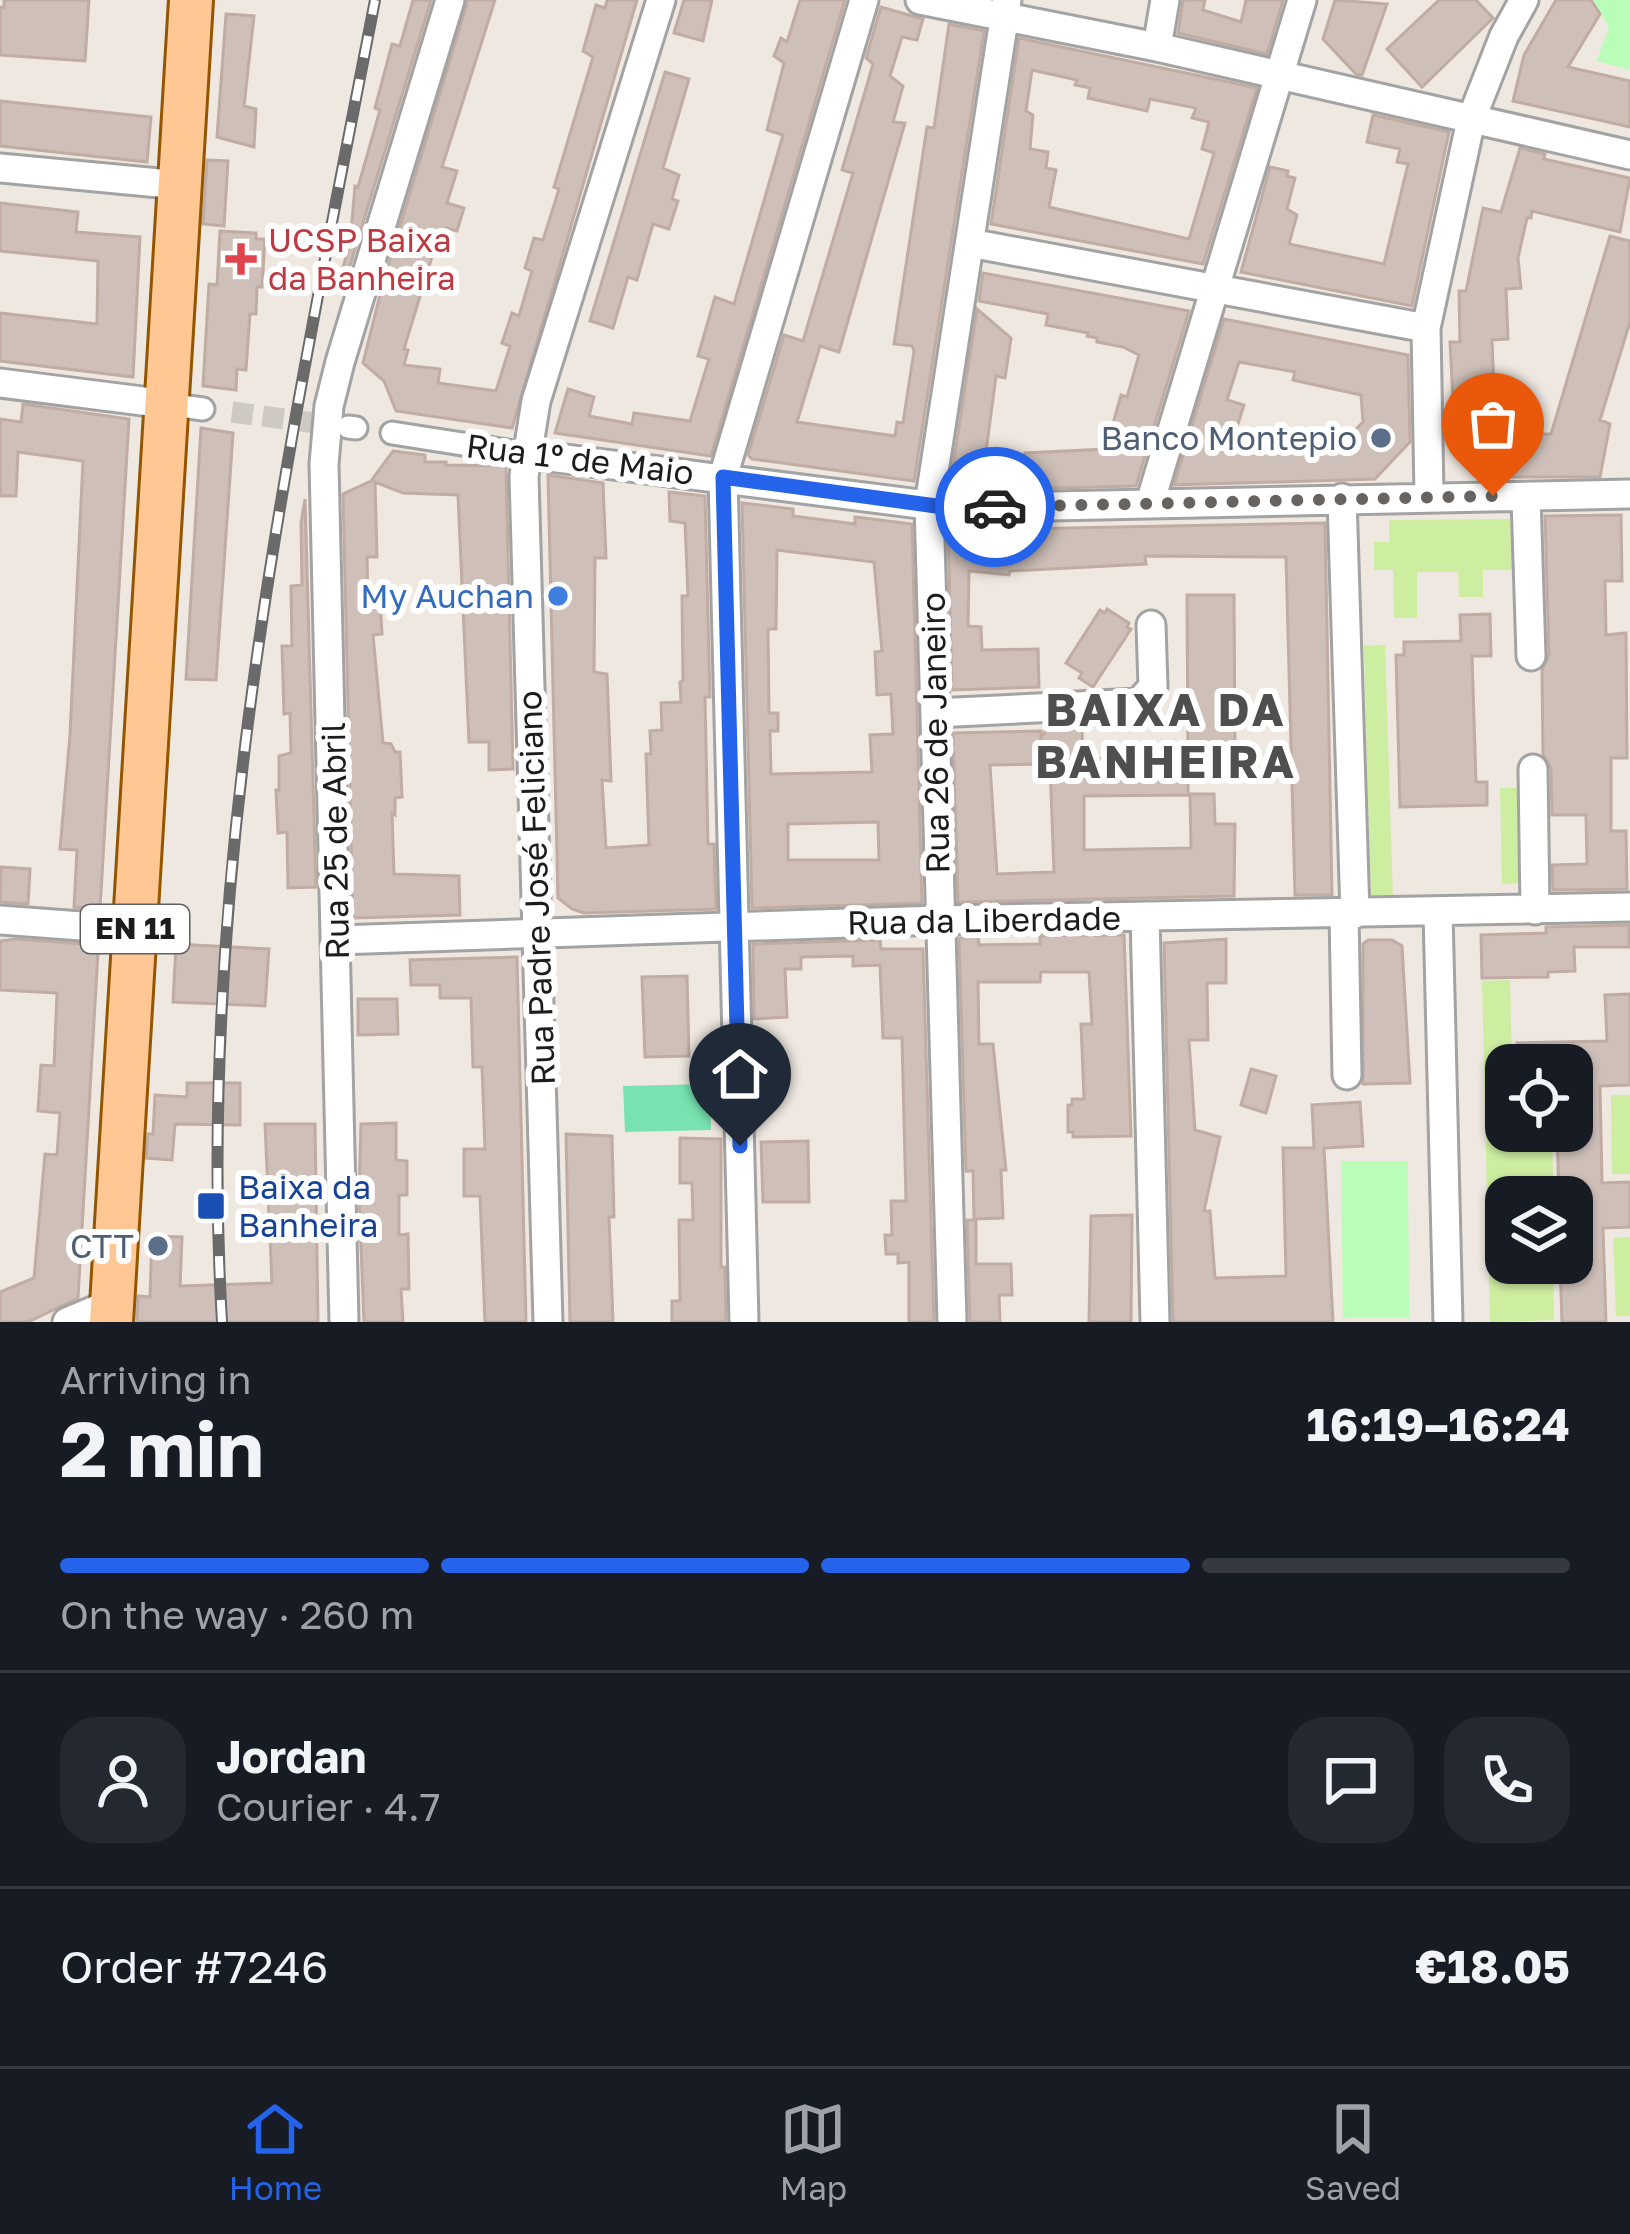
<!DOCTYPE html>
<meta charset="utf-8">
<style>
body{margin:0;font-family:"Golos Text",sans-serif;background:#242831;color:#f1f3f6;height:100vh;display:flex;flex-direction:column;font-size:45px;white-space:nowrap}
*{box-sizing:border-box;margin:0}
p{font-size:39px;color:#9ea1a6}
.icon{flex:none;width:66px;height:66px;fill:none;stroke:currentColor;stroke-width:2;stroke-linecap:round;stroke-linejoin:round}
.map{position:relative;height:1322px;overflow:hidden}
.panel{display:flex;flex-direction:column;background:#171b24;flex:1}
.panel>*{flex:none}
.tools{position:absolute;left:1485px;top:1044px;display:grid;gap:24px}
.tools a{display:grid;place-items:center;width:108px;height:108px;border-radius:24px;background:#171b24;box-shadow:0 3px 9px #0004;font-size:60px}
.pin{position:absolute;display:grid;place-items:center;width:102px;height:102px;color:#fff;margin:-123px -51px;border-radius:50% 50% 50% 0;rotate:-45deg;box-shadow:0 0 12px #0007}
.pin .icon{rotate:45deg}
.courier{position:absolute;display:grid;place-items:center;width:120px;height:120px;margin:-60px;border:9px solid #2563eb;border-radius:50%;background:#fff;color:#222;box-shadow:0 3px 15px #0007}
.headline em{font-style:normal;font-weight:700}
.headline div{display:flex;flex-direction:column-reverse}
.headline{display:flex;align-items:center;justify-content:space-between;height:204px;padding:0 60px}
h1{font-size:78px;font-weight:700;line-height:90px}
.bar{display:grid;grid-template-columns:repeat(4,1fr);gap:18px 12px;align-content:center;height:144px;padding:0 60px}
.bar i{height:15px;border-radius:9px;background:#363941}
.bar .selected{background:#2563eb}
.bar p{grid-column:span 4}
.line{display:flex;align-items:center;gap:30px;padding:0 60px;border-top:3px solid #363941}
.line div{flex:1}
.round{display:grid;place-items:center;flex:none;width:126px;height:126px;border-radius:36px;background:#242831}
.dock{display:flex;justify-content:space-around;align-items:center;height:168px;border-top:3px solid #363941;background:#171b24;font-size:33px;color:#9ea1a6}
.dock a{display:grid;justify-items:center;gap:6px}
.dock .selected{color:#2563eb}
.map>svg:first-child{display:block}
</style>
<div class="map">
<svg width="1630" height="1322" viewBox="0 0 1630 1322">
<rect width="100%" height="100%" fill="#eee8e0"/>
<path fill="#cdeda1" d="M1519 519 1520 570H1483V597H1459L1458 572H1417V618H1394L1393 570H1374V542H1389V520Z
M1385 645 1393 900 1371 901 1364 646Z
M1500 788H1523L1526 883 1502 884Z
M1510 980 1512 1065H1506V1131H1552L1553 1178 1517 1179V1197H1506V1263H1553L1554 1320 1490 1322 1482 981Z
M1611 1095H1630V1174H1612Z
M1630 1237V1316H1616L1613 1238Z"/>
<path fill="#b9fdb8" d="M1593 0H1630V70L1597 61 1609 27Z
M1341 1161H1408L1409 1317 1343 1318Z"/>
<path fill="#78e3b0" d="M710 1084 711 1130 625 1132 623 1086Z"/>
<path fill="#cec0b9" stroke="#c0aca2" stroke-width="3" fill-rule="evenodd" d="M4 0H89L85 61 0 55V7L4 8Z
M413 0H431L348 272 342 270 350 244 355 186 358 187 380 110 375 108 392 44 400 46Z
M468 0H495L442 167 457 171 447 203 464 208 457 231 446 228 440 248 435 247 404 349 408 350 404 365 440 369 438 383 496 391 510 346 502 343 512 313 519 316 532 271 525 268 534 238 543 240 559 189 554 187 593 57 583 51 596 5 605 8 607 0H637L512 428 396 411 384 381 363 363 383 283Z
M684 0H712L703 41 674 33Z
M800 0H845L711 456 555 433 568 389 594 397 589 416 632 424 634 413 690 421 709 359 698 356 715 297 734 304 783 135 767 130 784 63 774 56 781 38 787 42Z
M1183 0H1205L1203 10 1241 22 1246 0H1283L1267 54 1178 33Z
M1335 0 1387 4 1362 75 1356 74 1323 39Z
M1439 0H1476L1493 18 1422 87 1387 49Z
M1556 0H1591L1600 14 1568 67 1630 81V127L1513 101 1524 55Z
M881 7 923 19 917 40 902 37 890 76 903 86 893 122 905 123 839 352 820 346 797 422 895 436 897 422 903 423 914 351 912 346 894 344 927 127 934 128 949 24 984 31 914 481 752 459 748 455 784 335 803 341 853 173 842 170 873 64 866 58Z
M226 14 254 16 244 106 256 109 254 147 217 137Z
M1019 38 1257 88 1203 264 991 224ZM1032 70 1077 80 1075 85 1090 88 1088 98 1147 111 1150 99 1196 108 1192 118 1209 122 1202 149 1214 153 1189 239 1049 207 1056 170 1046 168 1048 152 1030 149 1033 115 1026 111Z
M665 72 689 79 663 168 679 175 672 199 678 201 669 229 653 224 637 280 628 277 613 328 590 321Z
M0 101 151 117 147 162 0 146Z
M1373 115 1449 132 1412 306 1241 272 1270 167 1288 171 1287 176 1295 178 1287 209 1297 215 1289 244 1384 264 1408 164 1397 162 1400 149 1367 142Z
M1520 148 1545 154 1544 159 1630 178 1620 232 1532 211 1531 218H1527L1518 258 1521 288 1506 289 1508 339 1492 340 1495 415 1525 446 1540 434H1551L1610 236 1630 241V322L1600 420 1610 424 1600 477H1497L1455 439 1450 342H1460L1459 291H1466L1483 208 1501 212Z
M207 160 228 161 224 226 203 224Z
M0 203 78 212 76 232 140 237 133 377 0 361V313L97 324 98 261 0 251Z
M220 231 256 233V239H265L262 287H257L256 314H250L246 370 237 369 236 390 203 386 209 284 217 285Z
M983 273 1189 311 1136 486 971 490 950 486 977 309 1011 338 1005 378 996 376 985 459H1025V453L1106 449 1121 395 1127 397 1139 355 1123 347 1097 342V338L1087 336 1088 333 1046 325 1048 314 979 301Z
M1224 319 1408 355 1410 442 1375 479 1174 485ZM1239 362 1295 372 1293 380 1361 395 1363 422 1348 437H1337V444L1231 446 1244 405 1227 400Z
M23 404 129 419 100 909 74 907 77 850 60 849 70 735 83 461 18 452 16 496H0V419L21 422Z
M201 428 233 433 216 680 186 679Z
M393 451 425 455V462H446V465L506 466 513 769 489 770V742H469L458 495 403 493 375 482 377 557H367L368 599H380L382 634 373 635 383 743 391 744 395 752H400L402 797 395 798V815L392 813 394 874 459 876 460 915 353 918 343 494 371 481Z
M548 475 603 483 606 558H595L594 672 607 674 611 781 602 780 606 848 649 845 646 754H651L650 731 662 730 661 703 681 702 680 682 683 681 682 596H688L685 523 670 521 669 492 705 496 710 697H705L708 844H714L716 909 584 913 572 909 558 898Z
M305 499 316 887 288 888 287 832 278 833 276 790H279V756L291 753 290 713 284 714 282 646H292L291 586 302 585 301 523Z
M742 503 793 509V516L855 524V517L912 524 922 903 752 908ZM777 550 874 562 882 651 875 652 877 695 891 694 893 734 870 735 872 772 771 774 770 731H778V713H769L768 629H776ZM878 822 879 860H788V824Z
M1621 515 1622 581H1605L1606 635 1626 633 1627 758H1611V831H1626L1627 889 1553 890 1552 865 1587 864 1586 815H1552L1551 769 1543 754 1542 670 1549 655 1545 516Z
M1325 523 1332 895H1295L1286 557 1145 556 1146 564 1010 571 1009 575 969 571 968 626 981 627 982 650 1038 649 1039 687 952 690 948 528 1013 533 1014 529Z
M1187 595H1234L1235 755H1188Z
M1107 609 1129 623 1127 627 1131 629 1093 687 1079 678 1082 673 1066 663 1100 610 1105 613Z
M1490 614 1491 656H1472L1476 782H1487V805L1400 807 1396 655H1404V642L1461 641 1460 615Z
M1082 729 1083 759 1188 757V795L1084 796V850L1191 848 1190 794H1214L1215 824H1235L1234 896 958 902 953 733 1041 731V738L1046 730ZM1050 764 1054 872 997 874 990 765Z
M1 867 30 869 28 904 0 902Z
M1629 925V947H1574L1575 971 1548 972V977L1482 978 1481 935 1546 933V927Z
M1124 935 1131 1136 1073 1137V1132H1068V1105H1072V1099H1084L1081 1024H1092L1089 972H1041L1040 982H978L979 1044H993L1006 1170H1001L1003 1218 974 1219 973 1171H966L959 938 978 937 979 945 1040 944V936Z
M16 939 98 945V952L78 1298 28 1322H0V1292L34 1278 45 1154 57 1155 60 1113 38 1111 41 1065 54 1066 57 993 0 990V941Z
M1226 939V983H1207L1208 1040H1189L1195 1130 1220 1137 1204 1211H1210L1215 1278 1286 1276 1283 1148H1314L1312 1105 1360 1102 1363 1146 1324 1148 1333 1322H1173L1164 943Z
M880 940 881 949H923L934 1322H909V1262L898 1263V1254H886L885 1235H892L891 1201H906L902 1038H883L880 965 853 966V956L801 957V969H785L787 1017 754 1019 753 944Z
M1368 940H1392L1402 946 1410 1083 1363 1084V944Z
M176 944 269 949 265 1006 173 1002Z
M517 957 526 1322H485L480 1196H464V1149H485L482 1067H473L471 998H440V985H411L410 960Z
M687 976 689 1056 645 1057 642 977Z
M1630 994V1085L1600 1086 1602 1183 1630 1182V1227L1603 1228 1606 1322H1562L1560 1263H1572V1197H1559L1557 1131H1572V1065H1518L1517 1043 1607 1041 1605 995Z
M358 999H397L398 1034 358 1035Z
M1251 1069 1276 1076 1266 1113 1241 1105Z
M187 1083H240V1125L175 1124 172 1160 146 1158 148 1134H153L155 1095 187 1097Z
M396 1123V1160L407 1161V1195H399V1235L408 1234 409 1289H401L403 1322H364L359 1195 361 1124Z
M265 1124H315L318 1322H137L138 1296 150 1297 152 1236 182 1237 180 1286 272 1283Z
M566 1134 612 1136 614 1217H609L613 1322H570Z
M680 1138 721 1139V1267H725L726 1322H672V1301H680L679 1220H693L692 1183H680Z
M808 1141 809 1202H763L761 1142Z
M1132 1215 1131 1322H1089L1091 1216Z
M967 1220H976V1264H1011L1012 1295H999L1000 1322H970Z"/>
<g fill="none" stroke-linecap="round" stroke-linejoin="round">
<path stroke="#cec9c3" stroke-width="21" stroke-dasharray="21 10" stroke-linecap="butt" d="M232 412 338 426"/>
<g stroke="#a3a3a3" stroke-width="27">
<path id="pedestrian" d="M166 404 203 409
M348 427 356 428
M392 433 526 454"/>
</g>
<g stroke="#a3a3a3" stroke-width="33">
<path id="minor" d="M920 0 1157 47 1630 155
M1157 47 1165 0
M0 168 180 185
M970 243 1426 328
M0 383 166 404
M526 454 951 508 1630 494
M1429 496 1426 328 1471 120 1504 36 1524 0
M1526 497 1531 656
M1342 498 1355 914
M1150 503 1302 0
M935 713 1138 703 1153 687 1151 625
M1533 769 1535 910
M1438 913 1448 1322
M1344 914 1347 1075
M1145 916 1155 1322
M0 920 135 930
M337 940 939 920 1630 907
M67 1322 112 1303
M344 1322 324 464 329 406 340 362 450 0
M548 1322 524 476 536 401 661 0
M744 1322 723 477 864 0
M952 1322 929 504 1007 0"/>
</g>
<g stroke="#935500" stroke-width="48">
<path id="primary" d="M111 1322 191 0"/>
</g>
<use href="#pedestrian" stroke="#fff" stroke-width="21"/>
<use href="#minor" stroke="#fff" stroke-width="27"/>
<use href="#primary" stroke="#ffc794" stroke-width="42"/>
<g stroke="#6a6a6a" stroke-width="12">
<path id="rail" d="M222 1322C195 873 291 438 375 0"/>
</g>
<use href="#rail" stroke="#fff" stroke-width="8" stroke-dasharray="22" stroke-linecap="butt"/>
</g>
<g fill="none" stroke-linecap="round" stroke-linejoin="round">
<path stroke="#666361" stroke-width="12" stroke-dasharray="0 21.6" d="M995 507 1493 496"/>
<path stroke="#2563eb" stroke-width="15" d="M740 1146 723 477 951 508 995 507"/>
</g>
<path fill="#e0444e" stroke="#fff" stroke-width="4.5" d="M235 241h12v12h12v12h-12v12h-12v-12h-12v-12h12z"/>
<g fill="#5c6f8a" stroke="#fff" stroke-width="4.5">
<circle cx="1381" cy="438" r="12"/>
<circle cx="158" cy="1246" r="12"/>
</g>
<circle fill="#3f7fe0" stroke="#fff" stroke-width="4.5" cx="558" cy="596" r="12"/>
<rect fill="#1a4fb4" stroke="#fff" stroke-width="4.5" x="196" y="1191" width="30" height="30" rx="6"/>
<g text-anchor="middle" stroke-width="12" stroke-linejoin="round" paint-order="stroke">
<rect fill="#fff" stroke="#606060" stroke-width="3" x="81" y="905" width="108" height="48" rx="9"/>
<g font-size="30" font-weight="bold" fill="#1c1c1c">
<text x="135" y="939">EN 11</text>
</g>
<g font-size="33" fill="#be3a42" stroke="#fff" text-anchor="start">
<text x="268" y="252">UCSP Baixa<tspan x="268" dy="38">da Banheira</tspan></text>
</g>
<g font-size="33" fill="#4e5e75" stroke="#fff" text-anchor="end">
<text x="1357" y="450">Banco Montepio</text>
<text x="134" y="1258">CTT</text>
</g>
<g font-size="33" fill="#1c1c1c" stroke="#fff">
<text transform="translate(580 459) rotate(7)" y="12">Rua 1º de Maio</text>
<text transform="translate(935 733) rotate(-91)" y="12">Rua 26 de Janeiro</text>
<text transform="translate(335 841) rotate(-91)" y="12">Rua 25 de Abril</text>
<text transform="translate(536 888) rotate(-92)" y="12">Rua Padre José Feliciano</text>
<text transform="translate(984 920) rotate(-1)" y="12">Rua da Liberdade</text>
</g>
<g font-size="33" fill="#366cbe" stroke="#fff" text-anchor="end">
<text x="534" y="608">My Auchan</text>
</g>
<g font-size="33" fill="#164399" stroke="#fff" text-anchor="start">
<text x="238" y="1199">Baixa da<tspan x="238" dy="38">Banheira</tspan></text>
</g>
<g font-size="45" font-weight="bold" letter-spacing="3" fill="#4f4f4f" stroke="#fff">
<text x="1166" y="726">BAIXA DA<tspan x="1166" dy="52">BANHEIRA</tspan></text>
</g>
</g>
</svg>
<div class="tools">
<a><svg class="icon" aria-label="locate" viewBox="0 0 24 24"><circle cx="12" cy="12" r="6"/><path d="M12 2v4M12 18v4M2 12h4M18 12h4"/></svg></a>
<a><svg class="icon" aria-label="layers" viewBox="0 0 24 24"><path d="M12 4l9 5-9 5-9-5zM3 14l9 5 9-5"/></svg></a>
</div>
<div class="pin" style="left:1493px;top:496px;background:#ea580c"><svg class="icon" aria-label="bag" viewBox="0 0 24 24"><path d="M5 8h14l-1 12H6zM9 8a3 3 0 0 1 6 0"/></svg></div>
<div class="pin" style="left:740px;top:1146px;background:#1f2937"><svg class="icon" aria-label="home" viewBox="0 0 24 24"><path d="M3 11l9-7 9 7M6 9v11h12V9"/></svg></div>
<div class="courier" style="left:995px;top:507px"><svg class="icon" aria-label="car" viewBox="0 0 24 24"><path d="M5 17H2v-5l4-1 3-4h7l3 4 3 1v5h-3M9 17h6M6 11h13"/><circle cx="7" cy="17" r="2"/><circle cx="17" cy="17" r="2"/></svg></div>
</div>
<section class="panel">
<div class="headline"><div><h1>2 min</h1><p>Arriving in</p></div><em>16:19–16:24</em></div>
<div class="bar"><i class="selected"></i><i class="selected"></i><i class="selected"></i><i></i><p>On the way · 260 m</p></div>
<div class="line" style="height:216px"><a class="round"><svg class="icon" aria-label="person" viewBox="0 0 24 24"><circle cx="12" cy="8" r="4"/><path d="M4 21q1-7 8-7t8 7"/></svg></a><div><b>Jordan</b><p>Courier · 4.7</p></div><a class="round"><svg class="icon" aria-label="chat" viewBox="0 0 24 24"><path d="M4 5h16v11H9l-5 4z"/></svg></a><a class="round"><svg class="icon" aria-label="phone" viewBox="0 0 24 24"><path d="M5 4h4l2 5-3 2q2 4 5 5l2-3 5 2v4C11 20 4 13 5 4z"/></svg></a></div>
<div class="line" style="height:156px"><div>Order #7246</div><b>€18.05</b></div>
</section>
<nav class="dock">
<a class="selected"><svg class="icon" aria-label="home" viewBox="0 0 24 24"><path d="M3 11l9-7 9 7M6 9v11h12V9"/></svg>Home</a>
<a><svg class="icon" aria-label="map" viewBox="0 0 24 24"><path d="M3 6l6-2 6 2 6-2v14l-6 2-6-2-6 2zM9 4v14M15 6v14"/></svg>Map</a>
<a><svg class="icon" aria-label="saved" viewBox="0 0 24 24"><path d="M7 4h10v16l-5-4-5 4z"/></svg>Saved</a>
</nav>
